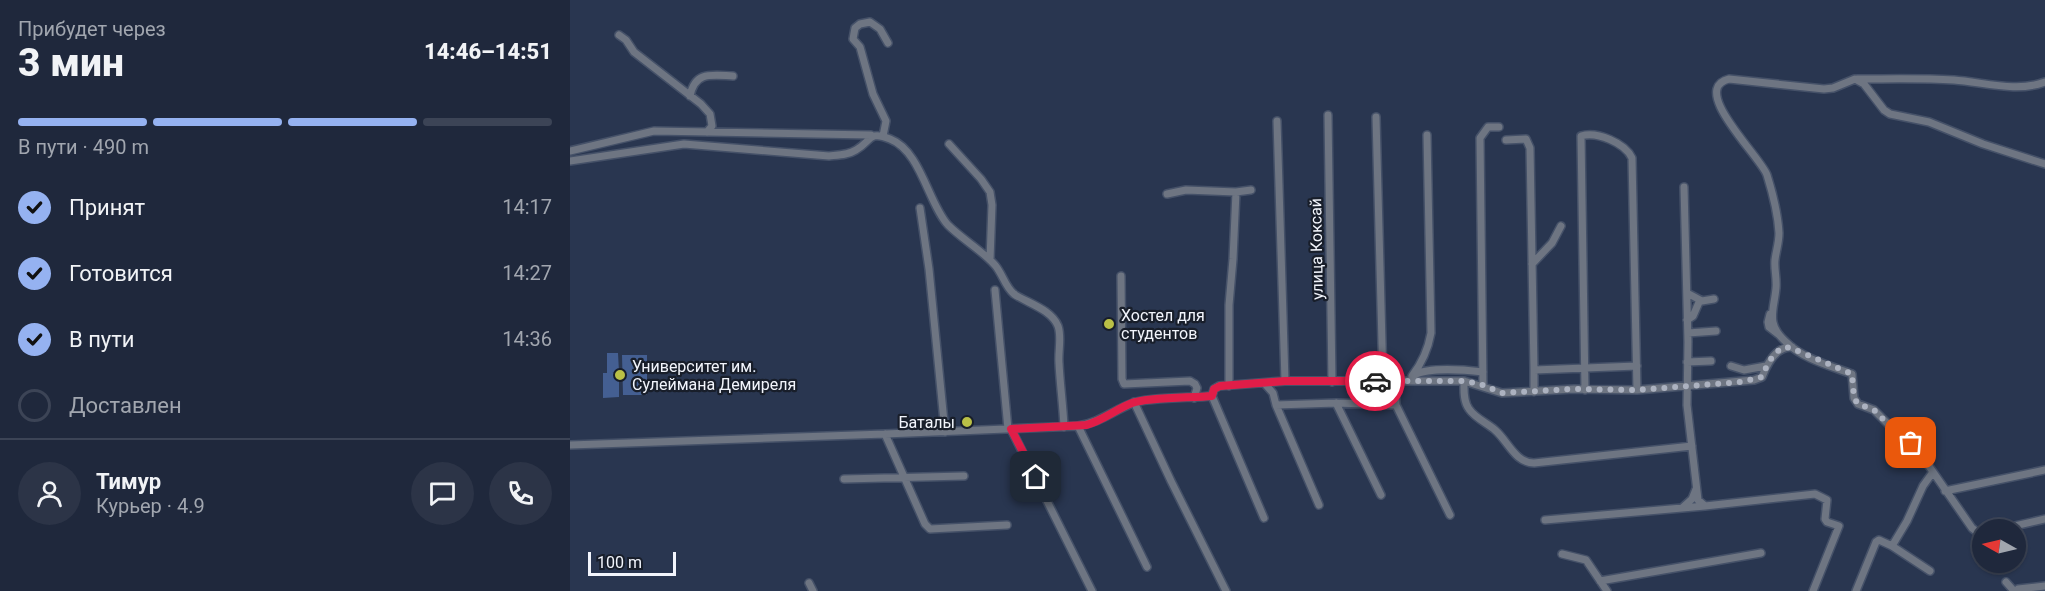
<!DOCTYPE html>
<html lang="ru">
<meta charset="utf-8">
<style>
body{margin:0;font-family:Roboto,sans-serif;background:#2c3447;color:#f1f3f6;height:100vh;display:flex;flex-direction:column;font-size:22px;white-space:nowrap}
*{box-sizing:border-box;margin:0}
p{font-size:20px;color:#a1a6af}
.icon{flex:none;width:33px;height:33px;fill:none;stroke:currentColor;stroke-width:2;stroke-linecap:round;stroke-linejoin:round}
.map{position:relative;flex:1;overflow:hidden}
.details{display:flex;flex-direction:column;background:#1f283c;width:570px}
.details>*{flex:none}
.needle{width:39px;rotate:278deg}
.buttons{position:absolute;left:1402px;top:519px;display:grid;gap:12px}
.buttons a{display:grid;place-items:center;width:54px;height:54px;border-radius:50%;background:#1f283c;box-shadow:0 2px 4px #0004,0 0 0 2px #3c4456;font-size:30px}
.scale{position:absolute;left:18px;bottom:15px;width:88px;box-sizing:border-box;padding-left:6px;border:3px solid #f2f5fc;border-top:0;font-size:16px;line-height:21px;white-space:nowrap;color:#f2f5fc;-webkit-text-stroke:4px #181e2a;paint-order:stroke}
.pin{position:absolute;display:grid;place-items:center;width:51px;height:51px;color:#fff;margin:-26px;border-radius:12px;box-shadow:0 3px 9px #0006}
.courier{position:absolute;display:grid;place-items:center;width:60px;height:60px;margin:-30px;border:4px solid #e11d48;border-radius:50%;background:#fff;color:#222;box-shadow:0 2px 8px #0007}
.headline em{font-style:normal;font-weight:800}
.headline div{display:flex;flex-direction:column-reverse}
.headline{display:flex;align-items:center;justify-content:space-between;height:102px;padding:0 18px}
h1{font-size:39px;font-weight:800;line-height:45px}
.bar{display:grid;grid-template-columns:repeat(4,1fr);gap:9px 6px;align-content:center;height:72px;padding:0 18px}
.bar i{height:8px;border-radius:4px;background:#3c4456}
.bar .on{background:#95b2f1}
.bar p{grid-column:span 4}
.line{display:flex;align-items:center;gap:15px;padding:0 18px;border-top:2px solid #3c4456}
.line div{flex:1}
.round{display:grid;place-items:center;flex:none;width:63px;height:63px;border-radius:32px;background:#2c3447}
ol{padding:0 18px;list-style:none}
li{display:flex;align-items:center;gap:18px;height:66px}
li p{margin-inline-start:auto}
li .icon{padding:6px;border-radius:50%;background:#95b2f1;color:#111;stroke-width:4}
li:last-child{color:#a1a6af}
li i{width:33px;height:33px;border:3px solid #3c4456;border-radius:50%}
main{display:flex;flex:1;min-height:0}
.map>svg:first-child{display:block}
</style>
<main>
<section class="details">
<div class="headline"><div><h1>3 мин</h1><p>Прибудет через</p></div><em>14:46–14:51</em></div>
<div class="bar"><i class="on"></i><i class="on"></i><i class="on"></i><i></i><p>В пути · 490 m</p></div>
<ol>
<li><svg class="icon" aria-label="check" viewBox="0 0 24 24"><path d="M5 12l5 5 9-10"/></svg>Принят<p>14:17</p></li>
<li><svg class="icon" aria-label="check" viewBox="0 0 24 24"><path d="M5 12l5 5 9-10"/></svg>Готовится<p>14:27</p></li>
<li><svg class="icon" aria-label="check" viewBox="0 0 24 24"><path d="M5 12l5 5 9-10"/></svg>В пути<p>14:36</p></li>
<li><i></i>Доставлен</li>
</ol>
<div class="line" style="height:108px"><a class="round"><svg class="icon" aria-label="person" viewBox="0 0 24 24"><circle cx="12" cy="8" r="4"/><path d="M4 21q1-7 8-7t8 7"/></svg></a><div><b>Тимур</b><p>Курьер · 4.9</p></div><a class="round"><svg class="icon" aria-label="chat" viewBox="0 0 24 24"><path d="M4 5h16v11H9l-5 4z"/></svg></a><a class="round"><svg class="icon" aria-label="phone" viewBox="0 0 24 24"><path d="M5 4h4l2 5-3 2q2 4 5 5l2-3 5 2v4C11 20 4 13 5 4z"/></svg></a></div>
</section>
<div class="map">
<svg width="1475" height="591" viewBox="0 0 1475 591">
<rect width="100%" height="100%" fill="#293650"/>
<path fill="#445f92" d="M37 353H48L49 372 42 373H49V397L33 398V373H37Z
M52 355H77V395H53Z"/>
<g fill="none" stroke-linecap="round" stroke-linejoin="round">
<g stroke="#455168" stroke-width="10">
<path id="street" d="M49 35 56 40 64 52 131 104 140 114 142 126 137 132
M1287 79C1319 79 1351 78 1384 80 1413 82 1447 93 1475 82
M120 96C125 71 141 75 163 76
M758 115 762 382
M806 117 813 381
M707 121 715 381
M313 136 316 121 303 94 290 47 283 39 285 28 290 24 300 22 310 29 318 43
M936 140 956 139 960 148 964 370
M379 144 411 179 420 192 422 205 420 260
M0 151 84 131 301 135
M0 161 114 144 259 156C269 155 278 155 286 150 302 141 298 130 320 139 351 151 358 203 378 225 392 239 410 249 424 264 432 272 435 287 444 294 457 303 481 309 488 326 492 337 488 351 489 363 490 384 493 405 494 427
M1114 187 1118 342 1117 405 1128 500 1135 506 1245 494 1257 500 1255 519 1257 522 1269 526 1243 591
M597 194 616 190 666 192
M350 208 359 269 375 432
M962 264 982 243 991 226
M551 276 552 379 554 384 620 381 625 384 627 388 624 398
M425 290 438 429
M1117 293 1132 301 1144 299
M1200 314 1198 322 1199 327 1208 334
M1117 320 1123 316 1130 300
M1118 333 1146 331
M1117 362 1141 361
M1161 366 1174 370 1196 366
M844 375C859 367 896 370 913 372
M842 376C852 363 858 350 861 333L857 135
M825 381 826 405 880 515
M894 381C894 389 893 401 899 409 905 418 917 423 925 430 938 441 945 463 964 463L1122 446
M695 384 703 393 706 405 749 505
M659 386V305L663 259 666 192 681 190
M913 386 910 138 918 127H929
M1015 390 1011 136C1027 131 1055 143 1062 158L1067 390
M964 392V370L1067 366
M564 402 601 481 656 591
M766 403 811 495
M706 405 766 403 826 405
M508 426 577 567
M441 429 522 591
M315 434 355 524 360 529 437 525
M0 445 315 434 508 426C529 423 544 410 563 403 580 397 622 398 642 396
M274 479 394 476
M1375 491 1475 470
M1112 508 1122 499 1126 489
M694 518 642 396 644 389 649 386 715 381H894L932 393 1004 389 1067 390 1184 380 1192 377C1197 364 1206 346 1222 347
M975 520 1135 506
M1427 530 1475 519
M1413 532H1407L1402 528 1345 446 1334 440 1304 410 1288 404 1284 398 1282 374C1261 366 1233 359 1216 342 1195 323 1204 311 1206 288 1207 278 1204 269 1205 260 1206 251 1209 243 1209 233 1208 216 1202 191 1197 175 1191 157 1118 89 1159 79L1254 89 1263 88 1285 79 1294 84 1314 110 1320 114 1359 122 1413 144 1475 164
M1322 546 1360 571
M992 554 1016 560 1037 591
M1030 581 1191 553
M1436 582 1444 591
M239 583 243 591
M1286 591 1306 542 1309 540 1322 546 1337 521 1353 486 1363 472
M1447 591 1448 589 1475 586"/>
</g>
<use href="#street" stroke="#6e7582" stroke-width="7"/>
</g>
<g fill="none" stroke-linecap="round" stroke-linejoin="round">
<path stroke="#acb2c0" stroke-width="6" stroke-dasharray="0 10.8" d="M805 381H894L910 384 932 393 1004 389 1067 390 1171 382 1192 377C1196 367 1203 351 1215 347 1219 346 1272 370 1282 374L1284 398 1288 404 1304 410 1334 440 1341 443"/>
<path stroke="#e11d48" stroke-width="8" d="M466 477 441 429 516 425C532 421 546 409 562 403 579 397 622 398 642 396L644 389 650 386 715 381H805"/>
</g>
<g fill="#bac046" stroke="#181e2a" stroke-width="2">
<circle cx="539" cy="324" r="6"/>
<circle cx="50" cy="375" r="6"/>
<circle cx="397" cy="422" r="6"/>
</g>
<g text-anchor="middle" stroke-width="4.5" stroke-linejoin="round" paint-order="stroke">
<g font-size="16" fill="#f2f5fc" stroke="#181e2a">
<text transform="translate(746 249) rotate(-91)" y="6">улица Коксай</text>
</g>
<g font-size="16" fill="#f2f5fc" stroke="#181e2a" text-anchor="start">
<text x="551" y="321">Хостел для<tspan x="551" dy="18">студентов</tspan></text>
<text x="62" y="372">Университет им.<tspan x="62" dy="18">Сулеймана Демиреля</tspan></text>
<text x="385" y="428" text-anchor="end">Баталы</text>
</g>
</g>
</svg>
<div class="buttons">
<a><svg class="needle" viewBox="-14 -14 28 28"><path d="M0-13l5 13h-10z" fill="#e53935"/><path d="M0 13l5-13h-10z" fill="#a1a6af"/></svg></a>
</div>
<div class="scale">100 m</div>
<div class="pin" style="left:1341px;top:443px;background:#ea580c"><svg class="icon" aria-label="bag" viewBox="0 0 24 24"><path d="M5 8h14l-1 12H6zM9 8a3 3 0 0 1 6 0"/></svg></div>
<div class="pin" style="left:466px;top:477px;background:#1f2937"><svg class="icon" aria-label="home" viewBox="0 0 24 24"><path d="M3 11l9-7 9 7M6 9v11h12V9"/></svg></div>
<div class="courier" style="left:805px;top:381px"><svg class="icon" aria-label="car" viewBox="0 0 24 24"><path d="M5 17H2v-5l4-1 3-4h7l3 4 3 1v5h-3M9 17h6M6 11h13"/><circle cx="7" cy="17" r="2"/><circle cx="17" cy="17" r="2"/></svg></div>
</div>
</main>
